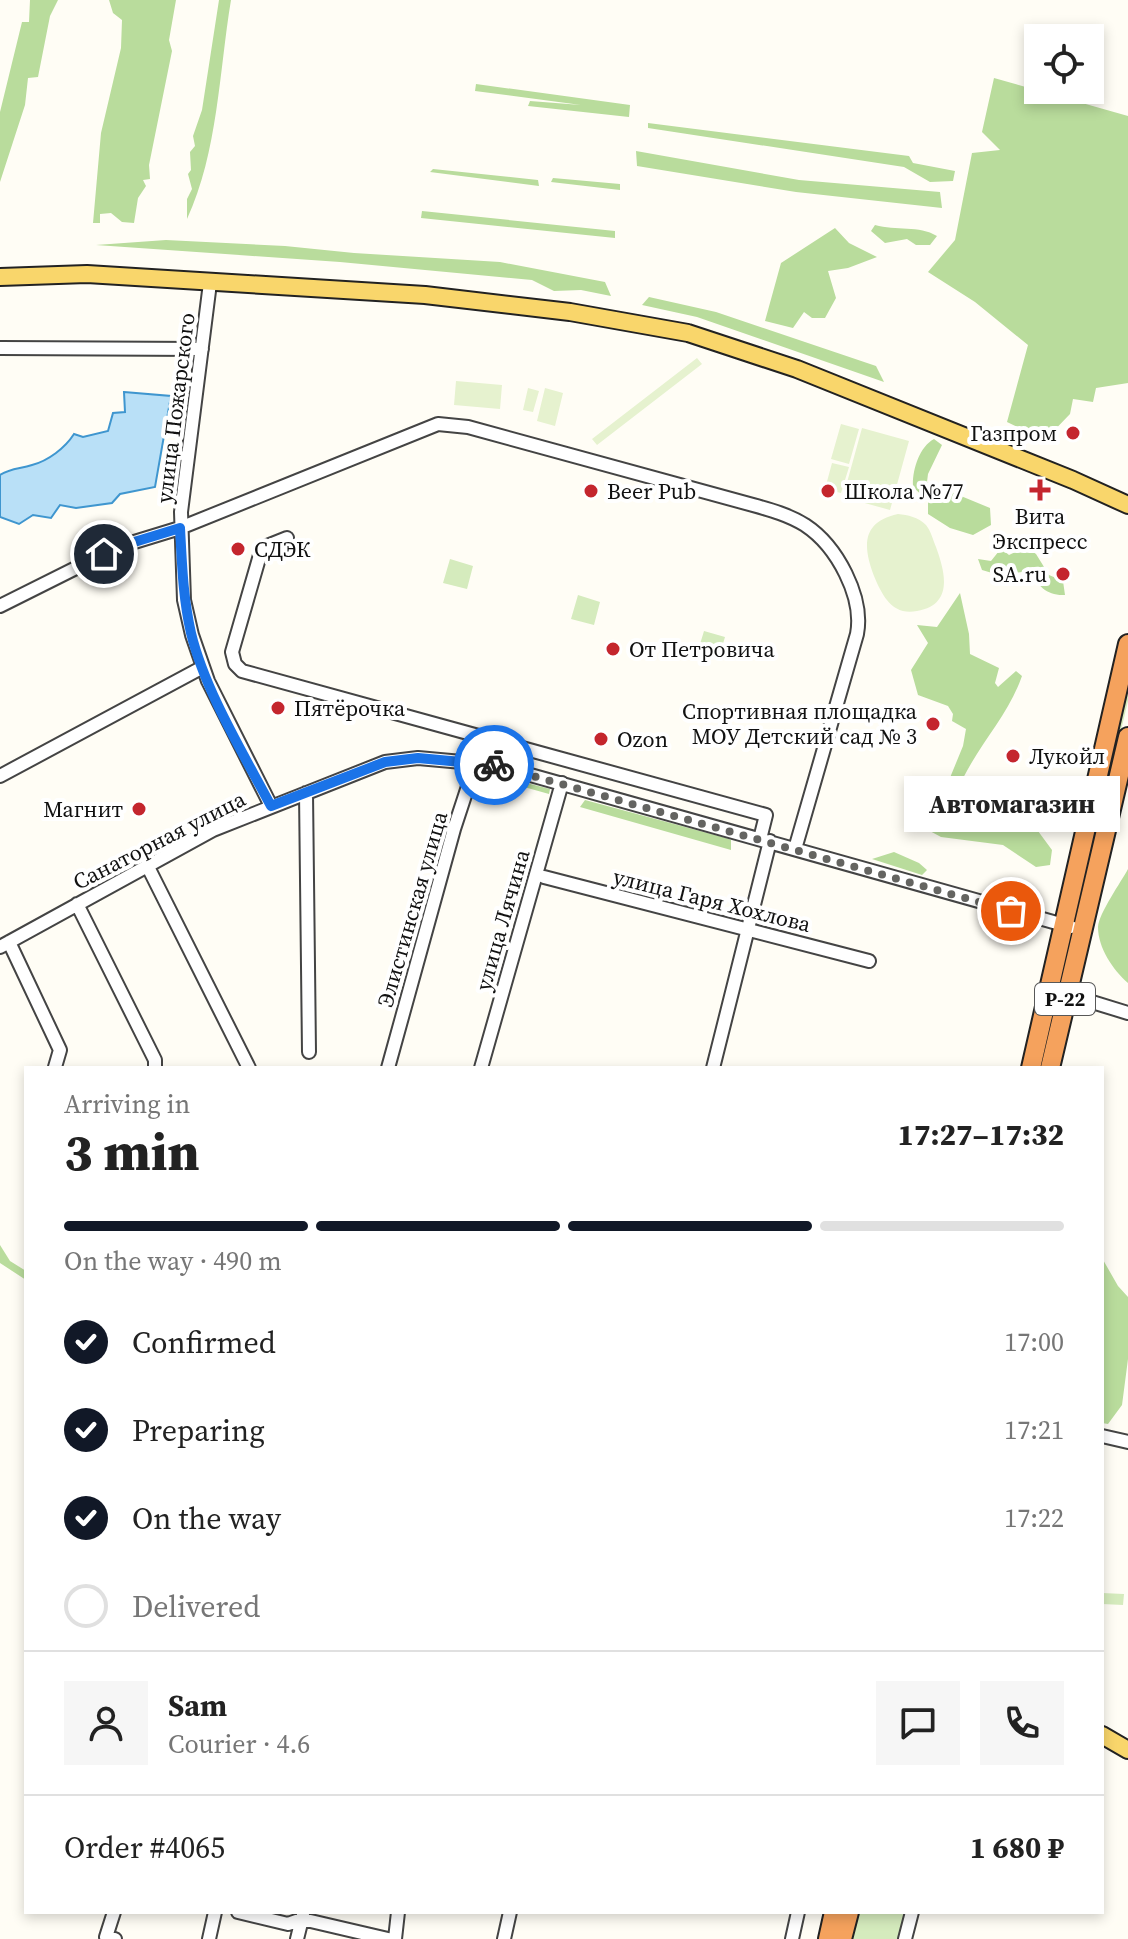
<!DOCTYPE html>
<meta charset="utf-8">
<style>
body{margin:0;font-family:"Source Serif 4",serif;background:#f6f6f6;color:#222;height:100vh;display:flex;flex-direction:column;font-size:30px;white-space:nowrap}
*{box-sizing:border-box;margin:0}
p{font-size:26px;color:#767676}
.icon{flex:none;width:44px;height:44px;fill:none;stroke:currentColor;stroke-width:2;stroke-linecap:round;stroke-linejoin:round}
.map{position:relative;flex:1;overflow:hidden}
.panel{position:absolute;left:24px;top:1066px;width:1080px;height:848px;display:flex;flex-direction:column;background:#fff;border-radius:0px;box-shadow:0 4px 12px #0003}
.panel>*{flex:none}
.controls{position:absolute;left:1024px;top:24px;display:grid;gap:16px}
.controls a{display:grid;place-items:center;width:80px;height:80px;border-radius:0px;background:#fff;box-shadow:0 4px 12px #0003;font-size:40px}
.pin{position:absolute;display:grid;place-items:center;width:68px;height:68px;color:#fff;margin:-34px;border:4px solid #fff;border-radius:50%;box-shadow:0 2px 8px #0007}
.courier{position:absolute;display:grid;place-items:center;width:80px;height:80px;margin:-40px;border:6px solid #1a73e8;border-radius:50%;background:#fff;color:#222;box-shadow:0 2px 10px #0007}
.bubble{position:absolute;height:56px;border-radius:0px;background:#fff;box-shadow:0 4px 12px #0003;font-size:26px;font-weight:800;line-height:56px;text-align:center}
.head em{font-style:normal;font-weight:800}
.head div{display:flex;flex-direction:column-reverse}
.head{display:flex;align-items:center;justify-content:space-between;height:136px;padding:0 40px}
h1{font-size:52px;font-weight:800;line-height:60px}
.bar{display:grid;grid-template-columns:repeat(4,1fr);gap:12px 8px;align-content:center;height:96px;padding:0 40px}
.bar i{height:10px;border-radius:6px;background:#e0e0e0}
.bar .selected{background:#111827}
.bar p{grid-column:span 4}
.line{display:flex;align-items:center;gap:20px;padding:0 40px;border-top:2px solid #e0e0e0}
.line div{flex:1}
.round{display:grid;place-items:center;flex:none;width:84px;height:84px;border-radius:0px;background:#f6f6f6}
ol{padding:0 40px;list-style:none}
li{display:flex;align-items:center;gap:24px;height:88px}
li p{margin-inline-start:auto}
li .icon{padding:8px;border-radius:50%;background:#111827;color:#fff;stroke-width:4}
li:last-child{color:#767676}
li i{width:44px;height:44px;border:4px solid #e0e0e0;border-radius:50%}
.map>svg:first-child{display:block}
</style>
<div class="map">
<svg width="1128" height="1939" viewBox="0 0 1128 1939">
<rect width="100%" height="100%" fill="#fffdf5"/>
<path fill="#d5ebbd" d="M450 559 473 566 467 589 443 583Z
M578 595 600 602 594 625 571 619Z
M704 631 725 637 718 660 697 654Z
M1128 678V701L1076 919 1073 920Z
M1102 1593 1124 1594 1123 1605 1102 1604Z
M856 1912H906L900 1939H849Z"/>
<path fill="#b9dc9c" d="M30 0H58L50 16 38 77 28 78 25 105 0 182V112L22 22H29Z
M109 0H176L169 40 172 51 149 165 150 179 143 180 146 186 138 198 134 223 122 222 111 213 100 214V223H93L101 133 121 48 122 20 113 13Z
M219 0H231C219 72 218 152 187 219V199L192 189 188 174 191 170 190 152 195 146 193 136 202 110Z
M994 78 1128 116V383L1096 388 1093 402 1073 399 1070 414 1045 440 1007 422 1028 345 975 302 928 272 955 240 972 153 1000 150 982 132Z
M476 84 630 105 629 117 528 106 530 101 581 105 475 91Z
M648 123 909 156 913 163 955 171 953 181 930 182 904 167 648 128Z
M636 151 799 180 940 192 942 208 796 192 637 166Z
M433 169 538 180 539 186 430 172Z
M553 178 620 184V190L551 182Z
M422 211 615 231V238L421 218Z
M875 225C896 231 919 225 937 236L930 245H916L907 239 885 243 871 231Z
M835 228 849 243 877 257 848 268 828 271 836 298 825 318H812L804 312 793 328 765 321 781 263Z
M166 240 285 246 354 253 500 262 605 282 611 296 581 290 554 291 532 280 340 262 96 245Z
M649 297 716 312 876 366 884 382 697 317 642 305Z
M934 439 942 445 928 474 927 482 990 508 991 525 973 535 950 528 928 514V501L913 487C912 471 919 447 934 439Z
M1026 547 1036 554 1049 575 1063 581 1065 595C1047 596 1038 586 1030 571L999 575 982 570 978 559 991 561 999 551H1004L1009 555Z
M960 593 969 634 970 654 999 668 995 683 998 687 1016 671 1022 676C1007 719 973 750 956 794 965 815 981 818 1002 819L1005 803 1019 808 1020 817 1012 825 1020 831H1038L1052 850 1050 865 1036 867 1003 845 941 837 928 830 915 831 909 824C912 796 924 795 947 785L963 746 966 729 952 721 953 714 948 706 918 695 911 670 928 643 917 625 937 627Z
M479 771 550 789 549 794 481 775Z
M585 800 726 838 731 840V850L580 807Z
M894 852 919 863 927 870 922 875 872 859Z
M1128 869V983C1113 970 1098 948 1098 927 1099 913 1121 882 1128 869Z
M0 1245 10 1261 26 1271V1280L0 1263Z
M1102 1258 1118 1286 1128 1297V1359L1122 1405 1108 1424 1102 1423Z"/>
<path fill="#e6f2cf" d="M697 358 702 364 597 445 592 439Z
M456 381 502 385 500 409 454 405Z
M528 388 539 391 533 412 523 410Z
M545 388 563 393 555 426 537 421Z
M841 424 859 429 849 464 831 459Z
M862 428 909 441 890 510 843 497Z
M832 463 849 467 841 493 825 489Z
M898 514C908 515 918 517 926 525 931 531 933 540 936 547 945 572 954 605 917 611 892 616 882 595 874 576 863 547 861 522 898 514Z"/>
<path fill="#b9e0f7" stroke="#3f96cf" stroke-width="2" d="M124 392 171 396 155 487 120 494 112 503 76 508 60 505 51 518 33 515 19 524 0 517V475C11 468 20 469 32 465 48 461 65 448 74 434L83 437 108 431 113 413 125 412Z"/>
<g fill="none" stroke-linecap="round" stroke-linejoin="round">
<g stroke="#444" stroke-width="16">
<path id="minor" d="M210 283 181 512 184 600 192 635 208 681 271 806
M0 348 202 349
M287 538 262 548 232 652 235 664 242 671 766 815 760 839
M0 606 118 547 180 528 438 424 468 427 753 505C771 510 789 515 805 525 837 546 864 597 857 634L795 849
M0 776 203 667
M306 793 309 1052
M147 865 249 1068
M544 877 869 961
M77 904 155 1060V1068
M9 942 60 1050 55 1067
M0 947 213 830 385 762 418 758 495 765 1071 927
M1066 994 1128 1013
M388 1068 454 829 476 762
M481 1068 562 783
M713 1068 770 841
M1102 1436 1128 1442
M114 1912 106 1937 115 1939
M238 1912 288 1924 302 1919 388 1939
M209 1939 215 1912
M297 1939 303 1915
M395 1939 398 1912
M504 1939 510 1912
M792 1939 798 1912
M905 1939 912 1912"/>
</g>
<g stroke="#222" stroke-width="20">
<path id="major" d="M0 277 87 274 425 295 570 312 688 333 797 369 1073 480 1128 505
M1102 1735 1128 1750"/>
</g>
<g stroke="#222" stroke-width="22">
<path id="highway" d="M1031 1068 1128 644
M1050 1068 1128 737
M828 1939 834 1912
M842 1939 849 1912"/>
</g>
<use href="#minor" stroke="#fff" stroke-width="12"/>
<use href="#major" stroke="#f9d66b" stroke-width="16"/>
<use href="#highway" stroke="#f5a25d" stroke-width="18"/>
</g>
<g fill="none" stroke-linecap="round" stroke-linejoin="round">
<path stroke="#646461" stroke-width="8" stroke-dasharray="0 14.4" d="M494 765 1011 911"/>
<path stroke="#1a73e8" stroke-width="10" d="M104 554 118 547 180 528C182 564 183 598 191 633 205 691 243 753 271 806L385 762 418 758 494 765"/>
</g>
<g fill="#c4262e" stroke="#fff" stroke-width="3">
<circle cx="1073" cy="433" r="8"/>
<path d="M1036 478h8v8h8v8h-8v8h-8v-8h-8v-8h8z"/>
<circle cx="591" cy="491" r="8"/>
<circle cx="828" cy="491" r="8"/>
<circle cx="238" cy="549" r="8"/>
<circle cx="1063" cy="574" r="8"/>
<circle cx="613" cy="649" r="8"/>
<circle cx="278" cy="708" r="8"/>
<circle cx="933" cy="724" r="8"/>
<circle cx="601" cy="739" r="8"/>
<circle cx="1013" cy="756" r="8"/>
<circle cx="139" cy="809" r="8"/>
</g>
<g text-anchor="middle" stroke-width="8" stroke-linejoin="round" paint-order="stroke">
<rect fill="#fff" stroke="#585858" stroke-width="2" x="1035" y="983" width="60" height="32" rx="6"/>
<g font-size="20" font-weight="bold" fill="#111">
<text x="1065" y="1006">Р-22</text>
</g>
<g font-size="22" fill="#111" stroke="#fff">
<text transform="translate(175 408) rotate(-83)" y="8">улица Пожарского</text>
<text transform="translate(159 840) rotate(-27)" y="8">Санаторная улица</text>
<text transform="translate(712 900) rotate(14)" y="8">улица Гаря Хохлова</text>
<text transform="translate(412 909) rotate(-74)" y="8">Элистинская улица</text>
<text transform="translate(502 920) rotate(-74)" y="8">улица Лячина</text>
</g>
<g font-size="22" fill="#111" stroke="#fff" text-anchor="start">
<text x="1057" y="441" text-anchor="end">Газпром</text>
<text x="607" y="499">Beer Pub</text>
<text x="844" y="499">Школа №77</text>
<text x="1040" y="524" text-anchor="middle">Вита<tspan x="1040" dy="25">Экспресс</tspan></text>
<text x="254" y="557">СДЭК</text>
<text x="1047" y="582" text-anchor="end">SA.ru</text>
<text x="629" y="657">От Петровича</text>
<text x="294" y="716">Пятёрочка</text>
<text x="917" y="719" text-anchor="end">Спортивная площадка<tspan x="917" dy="25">МОУ Детский сад № 3</tspan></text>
<text x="617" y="747">Ozon</text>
<text x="1029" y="764">Лукойл</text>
<text x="123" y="817" text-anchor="end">Магнит</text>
</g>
</g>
</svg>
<div class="controls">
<a><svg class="icon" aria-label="locate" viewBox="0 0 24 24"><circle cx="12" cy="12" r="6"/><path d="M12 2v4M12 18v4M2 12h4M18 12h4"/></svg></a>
</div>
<div class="pin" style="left:1011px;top:911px;background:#ea580c"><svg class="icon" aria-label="bag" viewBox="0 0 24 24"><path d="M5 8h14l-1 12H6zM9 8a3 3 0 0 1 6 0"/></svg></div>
<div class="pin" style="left:104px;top:554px;background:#1f2937"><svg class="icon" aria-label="home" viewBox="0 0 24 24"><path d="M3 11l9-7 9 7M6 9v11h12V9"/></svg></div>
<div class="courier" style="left:494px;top:765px"><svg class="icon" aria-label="bike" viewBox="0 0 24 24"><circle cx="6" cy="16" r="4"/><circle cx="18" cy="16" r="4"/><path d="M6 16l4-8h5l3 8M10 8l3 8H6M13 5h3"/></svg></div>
<div class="bubble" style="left:904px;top:776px;width:216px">Автомагазин</div>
<section class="panel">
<div class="head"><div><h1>3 min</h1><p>Arriving in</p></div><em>17:27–17:32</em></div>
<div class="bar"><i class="selected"></i><i class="selected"></i><i class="selected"></i><i></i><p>On the way · 490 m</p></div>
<ol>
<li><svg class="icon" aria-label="check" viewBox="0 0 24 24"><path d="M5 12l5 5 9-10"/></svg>Confirmed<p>17:00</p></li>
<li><svg class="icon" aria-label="check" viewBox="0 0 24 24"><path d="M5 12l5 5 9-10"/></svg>Preparing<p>17:21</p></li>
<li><svg class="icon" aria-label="check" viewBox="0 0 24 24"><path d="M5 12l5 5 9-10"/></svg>On the way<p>17:22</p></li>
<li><i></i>Delivered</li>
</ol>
<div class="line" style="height:144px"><a class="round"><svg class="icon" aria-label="person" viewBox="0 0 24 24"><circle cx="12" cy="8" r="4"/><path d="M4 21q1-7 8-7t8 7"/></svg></a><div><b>Sam</b><p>Courier · 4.6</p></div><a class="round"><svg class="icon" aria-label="chat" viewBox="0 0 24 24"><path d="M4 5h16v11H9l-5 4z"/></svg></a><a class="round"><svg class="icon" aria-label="phone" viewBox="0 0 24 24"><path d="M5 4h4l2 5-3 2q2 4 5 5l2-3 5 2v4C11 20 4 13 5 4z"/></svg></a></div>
<div class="line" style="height:104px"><div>Order #4065</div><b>1 680 ₽</b></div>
</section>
</div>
